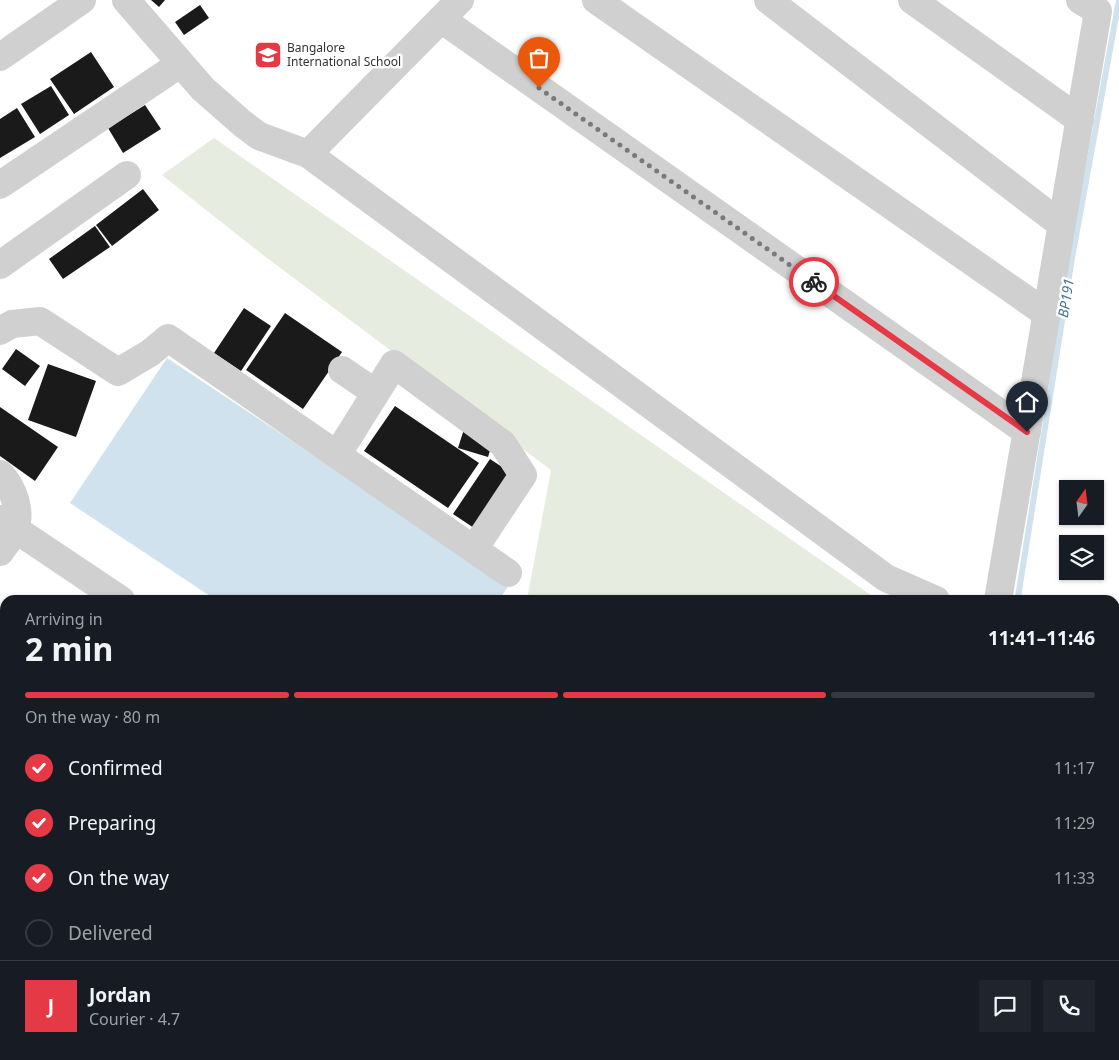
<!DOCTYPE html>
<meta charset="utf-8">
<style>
body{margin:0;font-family:"Noto Sans",sans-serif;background:#20242c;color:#f1f3f6;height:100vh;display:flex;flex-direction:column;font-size:19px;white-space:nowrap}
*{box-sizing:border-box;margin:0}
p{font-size:16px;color:#9ea1a6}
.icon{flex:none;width:28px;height:28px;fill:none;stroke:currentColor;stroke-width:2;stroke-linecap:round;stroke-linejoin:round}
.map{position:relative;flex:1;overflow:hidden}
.sheet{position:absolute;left:0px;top:595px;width:1120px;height:465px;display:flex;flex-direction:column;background:#171b24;border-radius:15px 15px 0 0;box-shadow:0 1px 4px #0004}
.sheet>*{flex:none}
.needle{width:32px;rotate:14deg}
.controls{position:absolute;left:1059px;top:480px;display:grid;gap:10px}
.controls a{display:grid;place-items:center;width:45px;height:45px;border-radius:0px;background:#171b24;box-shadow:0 1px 4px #0004;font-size:25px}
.pin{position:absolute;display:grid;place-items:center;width:42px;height:42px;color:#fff;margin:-51px -21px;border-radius:50% 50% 50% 0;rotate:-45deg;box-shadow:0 0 5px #0007}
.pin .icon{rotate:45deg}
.courier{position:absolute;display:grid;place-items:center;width:50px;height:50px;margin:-25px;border:4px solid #e63946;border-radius:50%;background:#fff;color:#222;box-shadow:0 1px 6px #0007}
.headline em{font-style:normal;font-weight:700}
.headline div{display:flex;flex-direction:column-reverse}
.headline{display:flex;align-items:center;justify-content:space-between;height:85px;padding:0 25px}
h1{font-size:32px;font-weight:700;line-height:38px}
.bar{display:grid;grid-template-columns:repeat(4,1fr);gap:8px 5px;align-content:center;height:60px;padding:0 25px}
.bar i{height:6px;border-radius:4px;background:#363941}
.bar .current{background:#e63946}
.bar p{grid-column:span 4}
.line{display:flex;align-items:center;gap:12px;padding:0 25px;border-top:1px solid #363941}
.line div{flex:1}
.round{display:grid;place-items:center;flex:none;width:52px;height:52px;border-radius:0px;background:#20242c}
ol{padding:0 25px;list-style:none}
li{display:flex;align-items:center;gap:15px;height:55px}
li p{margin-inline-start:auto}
li .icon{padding:5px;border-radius:50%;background:#e63946;color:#fff;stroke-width:4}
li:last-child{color:#9ea1a6}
li i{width:28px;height:28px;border:2px solid #363941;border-radius:50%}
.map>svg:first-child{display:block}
</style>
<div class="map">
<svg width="1119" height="1060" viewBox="0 0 1119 1060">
<rect width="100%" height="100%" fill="#fff"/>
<path fill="#e6ecdf" d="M214 138 878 600H527L551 470 263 255 162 175Z
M1119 888V1060H1069L1070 1055H1115V901Z"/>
<path fill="#cfe2ee" d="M167 358 509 585 499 600H216L70 503Z
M5 614V700L0 693V621Z
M1115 721 1119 722V825L1115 824Z
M0 779 5 782V959L0 956Z
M0 1018H5V1055H50L51 1060H0Z
M245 1055H384L381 1060H242Z"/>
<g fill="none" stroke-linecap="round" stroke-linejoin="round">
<path stroke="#cfe2ee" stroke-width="6" d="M1018 597 1072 258 1119 0
M1115 832 1119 835"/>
</g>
<path fill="#1a1a1a" d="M151 0H165L159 7Z
M200 5 209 18 184 35 175 22Z
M91 52 114 87 74 114 50 79Z
M51 86 69 115 40 134 21 104Z
M145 105 161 129 123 153 108 128Z
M17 108 35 137 0 158V119Z
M143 189 159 210 112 246 96 225Z
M95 226 110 247 63 279 49 259Z
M244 308 271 326 241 371 214 353Z
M285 313 342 352 303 409 246 370Z
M16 349 40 366 25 386 2 369Z
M48 364 96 381 76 437 28 420Z
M395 406 479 463 448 508 364 451Z
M0 407 58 447 35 481 0 456Z
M465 426 495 435 488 457 458 448Z
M490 459 514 475 477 530 453 514Z"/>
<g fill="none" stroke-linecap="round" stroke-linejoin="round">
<path stroke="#d0d0d0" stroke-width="28" d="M126 0 203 89 243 124 259 136 308 154 886 578 936 600
M596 0 1047 314
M768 0 1062 225
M912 0 1080 120
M441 19 1027 432
M0 57 82 0
M308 154 460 0
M0 185 180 64
M0 265 127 175
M0 331 12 324 40 321 118 372 150 353 168 338 508 573
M342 370 376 393
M337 455 394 364 503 444 523 475 474 549
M0 474C13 487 22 511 15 529 12 537 5 545 0 552
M0 519 121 600
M998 600 1098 11 1080 0
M1115 639H1119
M0 755 5 758
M0 990 5 993
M98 1055 106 1060
M570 1055 578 1060
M798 1055 806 1060
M201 1060 204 1055
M478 1060 481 1055"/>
</g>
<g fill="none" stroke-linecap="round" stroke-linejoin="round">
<path stroke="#7a7a7a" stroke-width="5" stroke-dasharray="0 9" d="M539 88 814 282"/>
<path stroke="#e63946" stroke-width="6" d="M814 282 1027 432"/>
</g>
<defs>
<g id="school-square" transform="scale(1.4375)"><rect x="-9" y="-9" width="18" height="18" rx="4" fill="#e63946" stroke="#fff"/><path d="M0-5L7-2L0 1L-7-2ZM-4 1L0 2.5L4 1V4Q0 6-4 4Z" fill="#fff"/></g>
</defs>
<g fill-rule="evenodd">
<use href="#school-square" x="268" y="55"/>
</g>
<g text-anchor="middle" stroke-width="5" stroke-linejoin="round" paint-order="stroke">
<g font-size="12" fill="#333" stroke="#fff" text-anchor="start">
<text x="287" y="52">Bangalore<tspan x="287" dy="14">International School</tspan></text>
</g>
<g font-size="14" font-style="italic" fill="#3f7597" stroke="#fff">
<text transform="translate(1066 298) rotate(-81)" y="5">BP191</text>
</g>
</g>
</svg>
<div class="controls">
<a><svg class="needle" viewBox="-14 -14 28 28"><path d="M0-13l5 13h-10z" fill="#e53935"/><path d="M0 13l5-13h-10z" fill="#9ea1a6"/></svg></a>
<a><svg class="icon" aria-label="layers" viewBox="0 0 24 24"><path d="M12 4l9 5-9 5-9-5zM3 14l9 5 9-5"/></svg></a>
</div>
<div class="pin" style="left:539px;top:88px;background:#ea580c"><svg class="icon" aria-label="bag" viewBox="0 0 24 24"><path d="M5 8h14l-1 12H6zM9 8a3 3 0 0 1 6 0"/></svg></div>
<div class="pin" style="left:1027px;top:432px;background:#1f2937"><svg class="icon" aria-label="home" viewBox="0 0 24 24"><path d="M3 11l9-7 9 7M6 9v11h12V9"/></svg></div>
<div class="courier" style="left:814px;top:282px"><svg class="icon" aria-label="bike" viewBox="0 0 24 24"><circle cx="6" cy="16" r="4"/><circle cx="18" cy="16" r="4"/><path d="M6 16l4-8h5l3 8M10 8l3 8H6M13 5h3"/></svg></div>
<section class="sheet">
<div class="headline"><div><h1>2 min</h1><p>Arriving in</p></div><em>11:41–11:46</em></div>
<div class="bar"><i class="current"></i><i class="current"></i><i class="current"></i><i></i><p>On the way · 80 m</p></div>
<ol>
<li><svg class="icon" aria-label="check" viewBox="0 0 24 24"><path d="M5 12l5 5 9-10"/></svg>Confirmed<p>11:17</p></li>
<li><svg class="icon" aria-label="check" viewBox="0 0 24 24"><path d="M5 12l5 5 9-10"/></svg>Preparing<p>11:29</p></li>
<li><svg class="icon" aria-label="check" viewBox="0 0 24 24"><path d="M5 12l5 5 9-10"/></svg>On the way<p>11:33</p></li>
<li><i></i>Delivered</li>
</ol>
<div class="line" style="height:90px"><b class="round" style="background:#e63946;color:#fff">J</b><div><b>Jordan</b><p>Courier · 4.7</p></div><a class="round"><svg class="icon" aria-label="chat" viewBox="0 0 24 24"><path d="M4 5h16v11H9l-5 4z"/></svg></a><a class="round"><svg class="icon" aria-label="phone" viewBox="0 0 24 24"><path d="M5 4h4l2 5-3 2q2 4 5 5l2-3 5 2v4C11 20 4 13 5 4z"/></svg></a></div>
</section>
</div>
